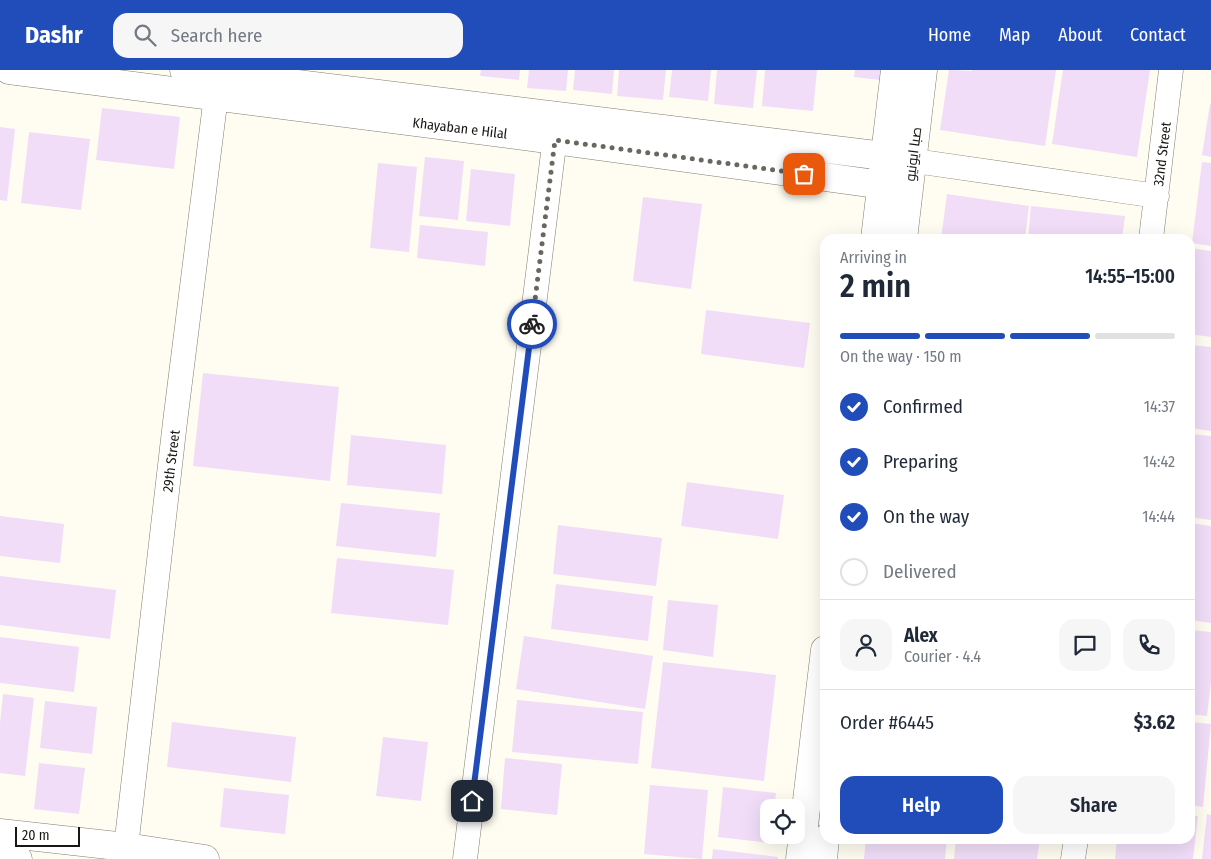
<!DOCTYPE html>
<meta charset="utf-8">
<style>
body{margin:0;font-family:"Fira Sans Condensed",Cairo,sans-serif;background:#f6f6f7;color:#1f2937;height:100vh;display:flex;flex-direction:column;font-size:19px;white-space:nowrap}
*{box-sizing:border-box;margin:0}
p{font-size:16px;color:#747a83}
.icon{flex:none;width:28px;height:28px;fill:none;stroke:currentColor;stroke-width:2;stroke-linecap:round;stroke-linejoin:round}
.map{position:relative;flex:1;overflow:hidden}
.sheet{position:absolute;left:820px;top:164px;width:375px;height:610px;display:flex;flex-direction:column;background:#fff;border-radius:15px;box-shadow:0 5px 20px #0002}
.sheet>*{flex:none}
.tools{position:absolute;left:760px;top:729px;display:grid;gap:10px}
.tools a{display:grid;place-items:center;width:45px;height:45px;border-radius:10px;background:#fff;box-shadow:0 5px 20px #0002;font-size:25px}
.scale{position:absolute;left:15px;bottom:12px;width:65px;box-sizing:border-box;padding-left:5px;border:2px solid #191712;border-top:0;font-size:14px;line-height:18px;white-space:nowrap;color:#191712;-webkit-text-stroke:4px #fff;paint-order:stroke}
.pin{position:absolute;display:grid;place-items:center;width:42px;height:42px;color:#fff;margin:-21px;border-radius:10px;box-shadow:0 2px 8px #0006}
.courier{position:absolute;display:grid;place-items:center;width:50px;height:50px;margin:-25px;border:4px solid #214dbb;border-radius:50%;background:#fff;color:#222;box-shadow:0 1px 6px #0007}
.overview em{font-style:normal;font-weight:600}
.overview div{display:flex;flex-direction:column-reverse}
.overview{display:flex;align-items:center;justify-content:space-between;height:85px;padding:0 20px}
h1{font-size:32px;font-weight:600;line-height:38px}
.bar{display:grid;grid-template-columns:repeat(4,1fr);gap:8px 5px;align-content:center;height:60px;padding:0 20px}
.bar i{height:6px;border-radius:4px;background:#e0e1e3}
.bar .on{background:#214dbb}
.bar p{grid-column:span 4}
.line{display:flex;align-items:center;gap:12px;padding:0 20px;border-top:1px solid #e0e1e3}
.line div{flex:1}
.round{display:grid;place-items:center;flex:none;width:52px;height:52px;border-radius:15px;background:#f6f6f7}
ol{padding:0 20px;list-style:none}
li{display:flex;align-items:center;gap:15px;height:55px}
li p{margin-inline-start:auto}
li .icon{padding:5px;border-radius:50%;background:#214dbb;color:#fff;stroke-width:4}
li:last-child{color:#747a83}
li i{width:28px;height:28px;border:2px solid #e0e1e3;border-radius:50%}
.action{display:flex;gap:10px;margin-top:auto;padding:10px 20px}
.action a{flex:1;height:58px;border-radius:15px;background:#214dbb;color:#fff;font-size:20px;font-weight:600;line-height:58px;text-align:center}
.action a+a{background:#f6f6f7;color:#1f2937}
header{display:flex;align-items:center;gap:30px;box-sizing:border-box;height:70px;padding:0 25px;background:#214dbb;color:#fff}
header strong{font-size:24px}
nav{display:flex;gap:28px;margin-inline-start:auto;font-size:18px}
.search{width:350px;height:45px;background:#f6f6f7;display:flex;align-items:center;gap:12px;box-sizing:border-box;padding:0 18px;border-radius:15px;color:#747a83;font-size:19px}
.map>svg:first-child{display:block}
</style>
<header>
<strong>Dashr</strong>
<div class="search"><svg class="icon" aria-label="search" viewBox="0 0 24 24"><circle cx="10" cy="10" r="6"/><path d="M15 15l6 6"/></svg>Search here</div>
<nav><a>Home</a><a>Map</a><a>About</a><a>Contact</a></nav>
</header>
<div class="map">
<svg width="1211" height="789" viewBox="0 0 1211 789">
<rect width="100%" height="100%" fill="#fffcf2"/>
<path fill="#f1ddf8" d="M481 0H520L519 10 480 6Z
M529 0H568L566 21 527 18Z
M575 0H614L612 24 573 20Z
M619 0H666L663 30 617 26Z
M672 0H711L708 31 669 27Z
M717 0H757L753 38 714 34Z
M765 0H817L813 41 762 36Z
M855 0H881L880 10 854 7Z
M949 0 972 1V0H1056L1045 76 940 60Z
M1063 0H1150L1137 87 1052 74Z
M1210 34H1211V87L1202 85Z
M102 38 180 47 174 99 96 90Z
M0 57 15 59 7 131 0 130Z
M29 62 90 69 81 140 21 133Z
M425 87 464 91 458 150 419 146Z
M1202 92 1211 93V176L1192 173Z
M378 93 417 97 409 182 370 178Z
M471 99 515 104 510 156 466 151Z
M947 124 1029 136 1025 169H941Z
M643 127 702 134 691 219 633 211Z
M1031 136 1125 146 1122 169H1028Z
M420 155 488 162 485 196 417 188Z
M1190 178 1211 181V267L1190 264Z
M706 240 810 253 804 298 701 284Z
M1190 275 1211 277V361L1190 358Z
M203 303 339 317 330 411 193 396Z
M1190 364 1211 366V450L1190 447Z
M351 365 446 375 442 424 347 415Z
M687 412 784 425 778 469 681 456Z
M341 433 440 443 436 487 336 476Z
M0 446 64 454 60 493 0 486Z
M1190 453 1211 456V553L1190 550Z
M558 455 662 468 656 516 553 504Z
M337 488 454 500 448 555 331 543Z
M0 506 116 520 110 569 0 555Z
M556 514 653 526 648 571 551 559Z
M668 530 718 535 713 587 663 580Z
M1190 560 1211 562V613L1207 646 1190 644Z
M524 566 653 586 645 639 516 619Z
M0 567 79 577 74 622 0 613Z
M663 592 776 605 764 711 651 698Z
M3 624 34 628 25 706 0 703V653Z
M517 630 643 642 638 694 512 682Z
M45 631 97 637 92 684 40 678Z
M172 652 296 667 291 712 167 697Z
M1190 652 1211 654 1203 737 1190 735Z
M383 667 428 672 421 731 376 726Z
M505 688 562 694 557 745 501 739Z
M39 693 85 698 79 744 34 739Z
M650 715 708 720 702 789 644 784Z
M723 717 776 723 774 738H769V765H771L770 773 718 767Z
M224 718 289 725 285 764 220 757Z
M1207 744 1211 745V789H1202Z
M1190 745 1198 746 1193 789H1115L1117 769H1190Z
M866 769H947L945 789H864Z
M956 769H1040L1037 789H954Z
M713 779 778 787V789H712Z"/>
<g fill="none" stroke-linecap="round" stroke-linejoin="round">
<g stroke="#817d6e" stroke-width="25">
<path id="minor" d="M894 88 1157 126
M1151 169 1171 0
M126 777 175 352 218 10
M465 789 557 51
M1073 789 1076 769"/>
</g>
<g stroke="#817d6e" stroke-width="29">
<path id="tertiary" d="M9 0 555 70 905 118
M184 0 884 86"/>
</g>
<g stroke="#817d6e" stroke-width="29">
<path id="secondary" d="M875 169 895 0
M903 169 923 0
M0 763 126 777 205 789
M0 787 18 789
M800 789 825 580
M823 789 825 769"/>
</g>
<use href="#minor" stroke="#fff" stroke-width="24"/>
<use href="#tertiary" stroke="#fff" stroke-width="28"/>
<use href="#secondary" stroke="#fff" stroke-width="28"/>
</g>
<g fill="none" stroke-linecap="round" stroke-linejoin="round">
<path stroke="#6a6760" stroke-width="5" stroke-dasharray="0 9" d="M532 254 555 70 804 104"/>
<path stroke="#214dbb" stroke-width="6" d="M472 731 532 254"/>
</g>
<g text-anchor="middle" stroke-width="4.5" stroke-linejoin="round" paint-order="stroke">
<g font-size="14" fill="#191712" stroke="#fff">
<text transform="translate(460 58) rotate(7)" y="5">Khayaban e Hilal</text>
<text transform="translate(913 84) rotate(-83)" y="5">صبا ایونیو</text>
<text transform="translate(1162 84) rotate(-83)" y="5">32nd Street</text>
<text transform="translate(171 391) rotate(-83)" y="5">29th Street</text>
</g>
</g>
</svg>
<div class="tools">
<a><svg class="icon" aria-label="locate" viewBox="0 0 24 24"><circle cx="12" cy="12" r="6"/><path d="M12 2v4M12 18v4M2 12h4M18 12h4"/></svg></a>
</div>
<div class="scale">20 m</div>
<div class="pin" style="left:804px;top:104px;background:#ea580c"><svg class="icon" aria-label="bag" viewBox="0 0 24 24"><path d="M5 8h14l-1 12H6zM9 8a3 3 0 0 1 6 0"/></svg></div>
<div class="pin" style="left:472px;top:731px;background:#1f2937"><svg class="icon" aria-label="home" viewBox="0 0 24 24"><path d="M3 11l9-7 9 7M6 9v11h12V9"/></svg></div>
<div class="courier" style="left:532px;top:254px"><svg class="icon" aria-label="bike" viewBox="0 0 24 24"><circle cx="6" cy="16" r="4"/><circle cx="18" cy="16" r="4"/><path d="M6 16l4-8h5l3 8M10 8l3 8H6M13 5h3"/></svg></div>
<section class="sheet">
<div class="overview"><div><h1>2 min</h1><p>Arriving in</p></div><em>14:55–15:00</em></div>
<div class="bar"><i class="on"></i><i class="on"></i><i class="on"></i><i></i><p>On the way · 150 m</p></div>
<ol>
<li><svg class="icon" aria-label="check" viewBox="0 0 24 24"><path d="M5 12l5 5 9-10"/></svg>Confirmed<p>14:37</p></li>
<li><svg class="icon" aria-label="check" viewBox="0 0 24 24"><path d="M5 12l5 5 9-10"/></svg>Preparing<p>14:42</p></li>
<li><svg class="icon" aria-label="check" viewBox="0 0 24 24"><path d="M5 12l5 5 9-10"/></svg>On the way<p>14:44</p></li>
<li><i></i>Delivered</li>
</ol>
<div class="line" style="height:90px"><a class="round"><svg class="icon" aria-label="person" viewBox="0 0 24 24"><circle cx="12" cy="8" r="4"/><path d="M4 21q1-7 8-7t8 7"/></svg></a><div><b>Alex</b><p>Courier · 4.4</p></div><a class="round"><svg class="icon" aria-label="chat" viewBox="0 0 24 24"><path d="M4 5h16v11H9l-5 4z"/></svg></a><a class="round"><svg class="icon" aria-label="phone" viewBox="0 0 24 24"><path d="M5 4h4l2 5-3 2q2 4 5 5l2-3 5 2v4C11 20 4 13 5 4z"/></svg></a></div>
<div class="line" style="height:65px"><div>Order #6445</div><b>$3.62</b></div>
<div class="action"><a>Help</a><a>Share</a></div>
</section>
</div>
